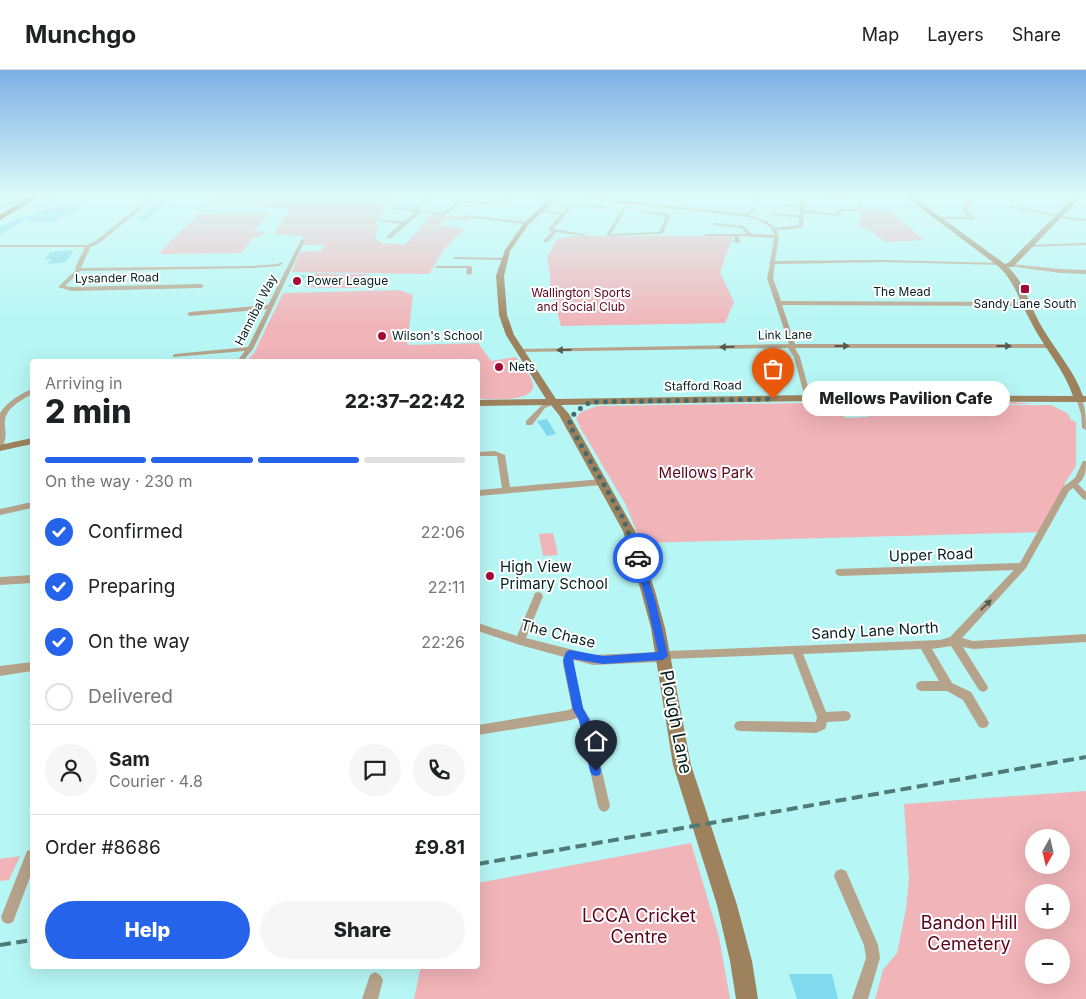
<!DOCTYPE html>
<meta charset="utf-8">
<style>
body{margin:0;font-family:Inter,sans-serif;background:#f6f6f6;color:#202124;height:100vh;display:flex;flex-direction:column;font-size:19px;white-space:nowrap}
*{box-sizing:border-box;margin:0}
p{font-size:16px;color:#757577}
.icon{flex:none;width:28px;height:28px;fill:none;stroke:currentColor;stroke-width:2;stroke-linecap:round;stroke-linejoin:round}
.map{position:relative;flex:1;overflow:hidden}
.panel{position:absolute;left:30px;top:289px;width:450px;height:610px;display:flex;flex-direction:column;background:#fff;border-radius:5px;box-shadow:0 5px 20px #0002}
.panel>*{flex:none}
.needle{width:32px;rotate:188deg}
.controls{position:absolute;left:1025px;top:759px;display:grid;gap:10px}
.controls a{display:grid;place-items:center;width:45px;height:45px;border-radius:50%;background:#fff;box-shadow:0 5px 20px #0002;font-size:25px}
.pin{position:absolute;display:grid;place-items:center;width:42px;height:42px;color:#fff;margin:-51px -21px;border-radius:50% 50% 50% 0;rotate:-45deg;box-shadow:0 0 5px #0007}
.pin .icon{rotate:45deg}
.courier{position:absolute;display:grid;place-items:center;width:50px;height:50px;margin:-25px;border:4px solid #2563eb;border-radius:50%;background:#fff;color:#222;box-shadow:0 1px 6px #0007}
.bubble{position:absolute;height:35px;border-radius:18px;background:#fff;box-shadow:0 5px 20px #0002;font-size:16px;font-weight:800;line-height:35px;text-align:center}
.headline em{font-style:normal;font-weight:800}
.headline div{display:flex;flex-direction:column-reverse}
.headline{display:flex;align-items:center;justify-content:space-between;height:85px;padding:0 15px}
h1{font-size:32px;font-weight:800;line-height:38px}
.bar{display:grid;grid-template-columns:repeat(4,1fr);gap:8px 5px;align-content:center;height:60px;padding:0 15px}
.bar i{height:6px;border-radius:4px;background:#e0e0e0}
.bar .selected{background:#2563eb}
.bar p{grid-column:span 4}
.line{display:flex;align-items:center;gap:12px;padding:0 15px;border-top:1px solid #e0e0e0}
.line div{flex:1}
.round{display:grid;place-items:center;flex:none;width:52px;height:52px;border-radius:26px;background:#f6f6f6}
ol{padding:0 15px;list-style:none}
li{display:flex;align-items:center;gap:15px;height:55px}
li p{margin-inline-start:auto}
li .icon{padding:5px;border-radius:50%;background:#2563eb;color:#fff;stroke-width:4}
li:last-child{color:#757577}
li i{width:28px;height:28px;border:2px solid #e0e0e0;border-radius:50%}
.action{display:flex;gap:10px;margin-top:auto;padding:10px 15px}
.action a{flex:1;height:58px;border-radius:30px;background:#2563eb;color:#fff;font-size:20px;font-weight:800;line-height:58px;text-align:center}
.action a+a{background:#f6f6f6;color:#202124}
header{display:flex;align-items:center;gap:30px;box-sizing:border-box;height:70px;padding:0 25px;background:#fff;border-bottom:1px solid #e0e0e0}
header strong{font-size:24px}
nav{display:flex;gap:28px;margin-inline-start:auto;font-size:18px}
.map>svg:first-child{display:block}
</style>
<header>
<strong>Munchgo</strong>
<nav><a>Map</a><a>Layers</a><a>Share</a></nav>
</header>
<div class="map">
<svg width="1086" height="929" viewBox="0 0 1086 929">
<rect width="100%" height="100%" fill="#b6f6f4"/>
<path fill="#f1b4b8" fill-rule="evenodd" d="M216 127H390L393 129 390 134 380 138 386 140 380 145 381 148 374 152 379 155 375 158H380L374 164 377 165 375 168 381 173 405 175 432 144 470 148 467 151 447 148 439 155 464 159 444 179 429 204 292 202 300 182 321 181 325 175H303L305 169 301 166 274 164 290 139 248 136H206Z
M860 138 890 141 924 170 885 172 867 158H860Z
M268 143 254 161H265L260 167H254L241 183 158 184 198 144Z
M574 166H733L720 202 734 232 725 253 561 256 550 216V204L547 188 557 169Z
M315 203 340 204 331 218 304 217Z
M342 204H367L359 218H333Z
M400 220 413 225 407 275 478 273 491 291 516 287C521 294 531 305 533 314 537 333 488 329 478 329V291H247L254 283 283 223Z
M813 331H923L1014 332 1032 334 928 335 863 339 861 336 816 338 812 336Z
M807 333C814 346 829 346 843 345L845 348 868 347 865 341 930 336 1051 335 1067 343 1071 350 1076 352V396L1066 411 1044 462 641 473 626 435 581 359 576 348 581 342 597 336Z
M553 463 558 485 543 486 539 464Z
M1086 721V929H875L883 900 897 883 906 839 909 809 904 734ZM1034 768H1061V795H1034ZM1034 822H1061V850H1034ZM1034 878H1061V905H1034Z
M691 773 719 867 730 929H414L421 896H478V813Z
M20 786 9 810 0 811V789Z"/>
<path fill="#81d9ee" d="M165 127 170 131 147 150H137Z
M61 134 86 137 48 153 23 149 24 151 0 165V156Z
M74 180 66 192 48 194 51 189H45L50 182Z
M296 205H307L299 217H288Z
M547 349 556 364 547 366 537 351Z
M789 904H832L838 929H797Z"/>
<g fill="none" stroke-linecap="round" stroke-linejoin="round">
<path fill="#b6a38b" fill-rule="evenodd" d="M38 127 61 131 59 132 34 129 0 130V128Z
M151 127H156L98 174 90 177V178L81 198 252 196 278 194 281 192 283 193 279 196 252 198 80 201 65 216 72 217 201 214 204 216 201 218 72 221 58 217 76 200 75 198 85 177H0V175H87L94 172Z
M427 127H432L417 139 443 143 461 130 504 134 511 127H516L505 136 462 132 444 145 421 142 391 168H387V166L400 154 379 151 377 149 403 152 416 142 387 138 386 136 413 139Z
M530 127H542L555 130 553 131Z
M571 127H587L745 144 755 136 757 137 749 145 767 151 775 158 799 155V148L774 145 771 147 769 146 773 143 800 145V137L786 136 785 134 801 135V131L803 130 805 131 804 140 836 144 838 139H854L859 136 860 132H862L863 136 855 141H841L840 145 838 146 804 143 803 157 795 159 777 160 779 167 775 191 884 190 1001 193 1003 194 1001 195 884 192 775 194 773 208 781 231 1026 232 1029 234 1026 236 782 235 795 274H1050L1053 276 1050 278H795L800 287 811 328 808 330 805 328 794 287 788 278 519 282V280L521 279 789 274 767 208 770 194 769 193 770 192 774 168 739 166 740 172 738 173 731 171 735 170 734 166H706L704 165 706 164H747L742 158 712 155 714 153 743 156 752 164 775 165 772 160 769 156 758 150 747 147 629 134 611 164 659 162 666 146 640 142 641 140 671 144 663 163 661 164 608 166 606 165 626 134Z
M755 127H759L757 131H755Z
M825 127H847L843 130 827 129Z
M17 130 20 131 0 139V137Z
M969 130 972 131 966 140 975 147V149H938L936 148 938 147H969L962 140Z
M571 134 604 136 606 139 604 140 602 138 573 136 553 159 583 164H585V166L556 162 548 172H544V170L552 162 548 160 560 145 540 142 539 140 562 143Z
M1010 135 1074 148 1086 149V151L1074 150 1009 137Z
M465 145 527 152 529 153 527 154 463 147Z
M303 169 305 170 253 279 243 291H237L245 281 173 287V285L175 284 248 277 267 239 190 246 187 244 190 242 268 235 301 170Z
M1086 173V175L1029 177 1027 176 1029 175Z
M455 187 504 188 506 189 504 190 453 189V188Z
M1010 194 1060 199 1086 200V204L1060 203 1008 196V194Z
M438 196H470L472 197V203L469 205 466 203 467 198H436V196Z
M32 319V324C20 331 3 339 5 356 6 363 6 369 3 376H0V343C7 332 20 324 32 319Z
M1079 326C1086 333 1086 349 1086 360L1082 358 1081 344 1076 328Z
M553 331 556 333 555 334 545 338 532 355H526V351L541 336Z
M495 381 505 385 510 417 602 409 606 412 602 415 478 426V420L502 418 497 386H478V382Z
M1083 391H1086C1086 399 1086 408 1078 414L1086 422V430L1083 429 1073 418 1069 421 1026 498 962 568 973 571 1086 564V572L973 579 963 577 988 617 987 620 983 622 979 620 951 576 932 579 952 613 971 622 987 649 989 653 987 657 983 658 979 657 963 630 947 621H921L917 619 916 616 917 613 921 611H939L921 579 803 584 826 642 845 641 849 642 851 646 849 650 845 651 827 652 825 659 816 663 740 661 736 660 734 656 736 652 740 651 816 652 817 647 793 584 669 589 658 592 593 595 574 590 573 594 583 638 590 649 610 736 608 740 604 742 600 740 598 736 579 651 577 648 571 650 478 665V655L569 640 572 638 563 594 564 587 520 575 478 561V553L517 566 535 523 538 522 541 523 543 526 526 568 593 585 658 582 669 581 940 570 950 567 1014 500 840 506 837 505 835 502 837 499 1020 493 1063 417 1075 408Z
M32 432V438L0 445V439Z
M32 505V513L0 515V507Z
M32 592V601L0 606V596Z
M32 779V802L13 852 8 854 3 852 1 847 27 781Z
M841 799 846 801 878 875 880 888 868 929H852L866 888 864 875 834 806 836 801Z
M375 902 380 905 383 910 378 929H362L370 905Z"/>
<path fill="#9d825d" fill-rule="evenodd" d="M552 127H559L528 155 510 181 504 206 507 245 514 265 556 329 813 325 1073 326C1064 299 1044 278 1031 252 1019 231 1016 213 998 196L906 127H913L1005 194 1008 193 1074 127H1081L1013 197H1008C1024 212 1029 233 1039 252 1053 278 1073 298 1083 326H1086V332L813 331 561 335 569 344 635 461 655 521 665 558 691 695 737 835 752 891 758 929H736L730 891 717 835 673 695 651 558 641 521 623 461 559 345 551 335 478 336V330L546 329 506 265 499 245 496 206 505 180 524 153Z
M32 368V374L0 381V375Z"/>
<path fill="#7b5518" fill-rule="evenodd" d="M29 127H39L0 150V145Z"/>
<path stroke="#507a7a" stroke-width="4" stroke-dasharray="11 5.5" stroke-linecap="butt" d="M478 794 1086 687
M0 875 32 870"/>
</g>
<defs><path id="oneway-solid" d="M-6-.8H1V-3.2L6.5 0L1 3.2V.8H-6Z" transform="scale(1.25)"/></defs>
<g fill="#555b50">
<use href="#oneway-solid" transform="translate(842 276)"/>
<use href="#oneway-solid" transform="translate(1004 276)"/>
<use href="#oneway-solid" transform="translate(727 277) rotate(179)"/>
<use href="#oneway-solid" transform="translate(564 280) rotate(179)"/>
<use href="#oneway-solid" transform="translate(986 535) rotate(-44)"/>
</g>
<linearGradient id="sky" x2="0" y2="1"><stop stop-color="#7dafe3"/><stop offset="0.49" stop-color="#defbfa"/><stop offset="1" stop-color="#defbfa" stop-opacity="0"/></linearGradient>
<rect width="1086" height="257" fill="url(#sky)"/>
<path fill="#2563eb" d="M638 485 642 488 656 533 668 586 663 590 603 594 573 589 583 638 589 649 601 701 600 705 596 706 592 705 590 701 579 650 573 640 563 590 566 582 570 580 603 586 658 582 647 533 634 488Z"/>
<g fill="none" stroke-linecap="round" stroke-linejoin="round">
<path stroke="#446b6a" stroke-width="5" stroke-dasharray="0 9" d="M638 488 623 448 569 354 575 342 590 332 773 329"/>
</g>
<g fill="#a50938" stroke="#fff" stroke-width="2">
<circle cx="297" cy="211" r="5"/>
<rect x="1020" y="214" width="10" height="10" rx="2.5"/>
<circle cx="382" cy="266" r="5"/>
<circle cx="499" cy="297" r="5"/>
<circle cx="490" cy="506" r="5"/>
</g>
<g text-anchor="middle" stroke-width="4" stroke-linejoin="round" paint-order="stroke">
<g font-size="12" fill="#062020" stroke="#fff">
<text transform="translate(117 208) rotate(-1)" y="4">Lysander Road</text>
<text x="902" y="226">The Mead</text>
<text transform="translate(256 240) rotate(-63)" y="4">Hannibal Way</text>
<text transform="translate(785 265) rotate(-1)" y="4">Link Lane</text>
<text transform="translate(703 316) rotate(-1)" y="4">Stafford Road</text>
</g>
<g font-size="12" fill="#062020" stroke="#fff" text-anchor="start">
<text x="307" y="215">Power League</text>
<text x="1025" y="238" text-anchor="middle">Sandy Lane South</text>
<text x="392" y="270">Wilson's School</text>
<text x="509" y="301">Nets</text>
</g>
<g font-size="12" fill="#5e041d" stroke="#fff">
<text x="581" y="227">Wallington Sports<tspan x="581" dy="14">and Social Club</tspan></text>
</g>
<g font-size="15" fill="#5e041d" stroke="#fff">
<text x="706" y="408">Mellows Park</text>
</g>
<g font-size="15" fill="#062020" stroke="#fff">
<text transform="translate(931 485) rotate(-2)" y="5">Upper Road</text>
<text transform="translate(875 561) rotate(-3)" y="5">Sandy Lane North</text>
<text transform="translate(558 564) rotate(14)" y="5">The Chase</text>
</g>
<g font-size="15" fill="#062020" stroke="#fff" text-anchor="start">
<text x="500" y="502">High View<tspan x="500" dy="17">Primary School</tspan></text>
</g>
<g font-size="18" fill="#062020" stroke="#fff">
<text transform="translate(676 652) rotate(79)" y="6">Plough Lane</text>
</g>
<g font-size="18" fill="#5e041d" stroke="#fff">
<text x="639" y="852">LCCA Cricket<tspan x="639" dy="21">Centre</tspan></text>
<text x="969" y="859">Bandon Hill<tspan x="969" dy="21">Cemetery</tspan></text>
</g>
</g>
</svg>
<div class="controls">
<a><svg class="needle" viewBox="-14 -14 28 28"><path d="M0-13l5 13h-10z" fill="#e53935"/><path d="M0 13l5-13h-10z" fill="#757577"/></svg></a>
<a>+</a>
<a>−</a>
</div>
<div class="pin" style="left:773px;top:329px;background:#ea580c"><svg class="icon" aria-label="bag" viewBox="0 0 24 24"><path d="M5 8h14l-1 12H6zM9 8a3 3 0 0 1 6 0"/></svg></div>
<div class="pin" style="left:596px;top:701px;background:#1f2937"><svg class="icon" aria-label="home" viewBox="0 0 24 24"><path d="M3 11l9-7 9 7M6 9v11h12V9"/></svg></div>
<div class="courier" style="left:638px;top:488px"><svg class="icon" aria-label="car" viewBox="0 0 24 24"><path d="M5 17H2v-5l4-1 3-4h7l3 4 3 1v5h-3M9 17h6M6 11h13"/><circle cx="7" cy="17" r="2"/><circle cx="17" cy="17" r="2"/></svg></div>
<div class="bubble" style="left:802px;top:311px;width:208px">Mellows Pavilion Cafe</div>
<section class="panel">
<div class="headline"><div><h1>2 min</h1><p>Arriving in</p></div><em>22:37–22:42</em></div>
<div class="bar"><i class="selected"></i><i class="selected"></i><i class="selected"></i><i></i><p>On the way · 230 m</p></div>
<ol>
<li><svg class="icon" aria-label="check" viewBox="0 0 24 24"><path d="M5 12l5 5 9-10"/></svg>Confirmed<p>22:06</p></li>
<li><svg class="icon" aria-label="check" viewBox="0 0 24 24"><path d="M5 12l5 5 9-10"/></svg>Preparing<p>22:11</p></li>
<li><svg class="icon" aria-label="check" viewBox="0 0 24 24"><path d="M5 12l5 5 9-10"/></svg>On the way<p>22:26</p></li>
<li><i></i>Delivered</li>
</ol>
<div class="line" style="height:90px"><a class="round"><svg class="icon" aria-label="person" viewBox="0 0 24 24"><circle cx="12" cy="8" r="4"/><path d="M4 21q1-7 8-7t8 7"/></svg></a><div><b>Sam</b><p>Courier · 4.8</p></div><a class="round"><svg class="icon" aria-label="chat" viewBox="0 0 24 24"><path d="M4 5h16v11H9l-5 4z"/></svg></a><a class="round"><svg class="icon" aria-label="phone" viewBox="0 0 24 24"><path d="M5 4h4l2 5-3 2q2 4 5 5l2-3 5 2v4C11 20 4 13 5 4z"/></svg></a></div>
<div class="line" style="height:65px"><div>Order #8686</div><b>£9.81</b></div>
<div class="action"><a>Help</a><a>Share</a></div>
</section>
</div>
